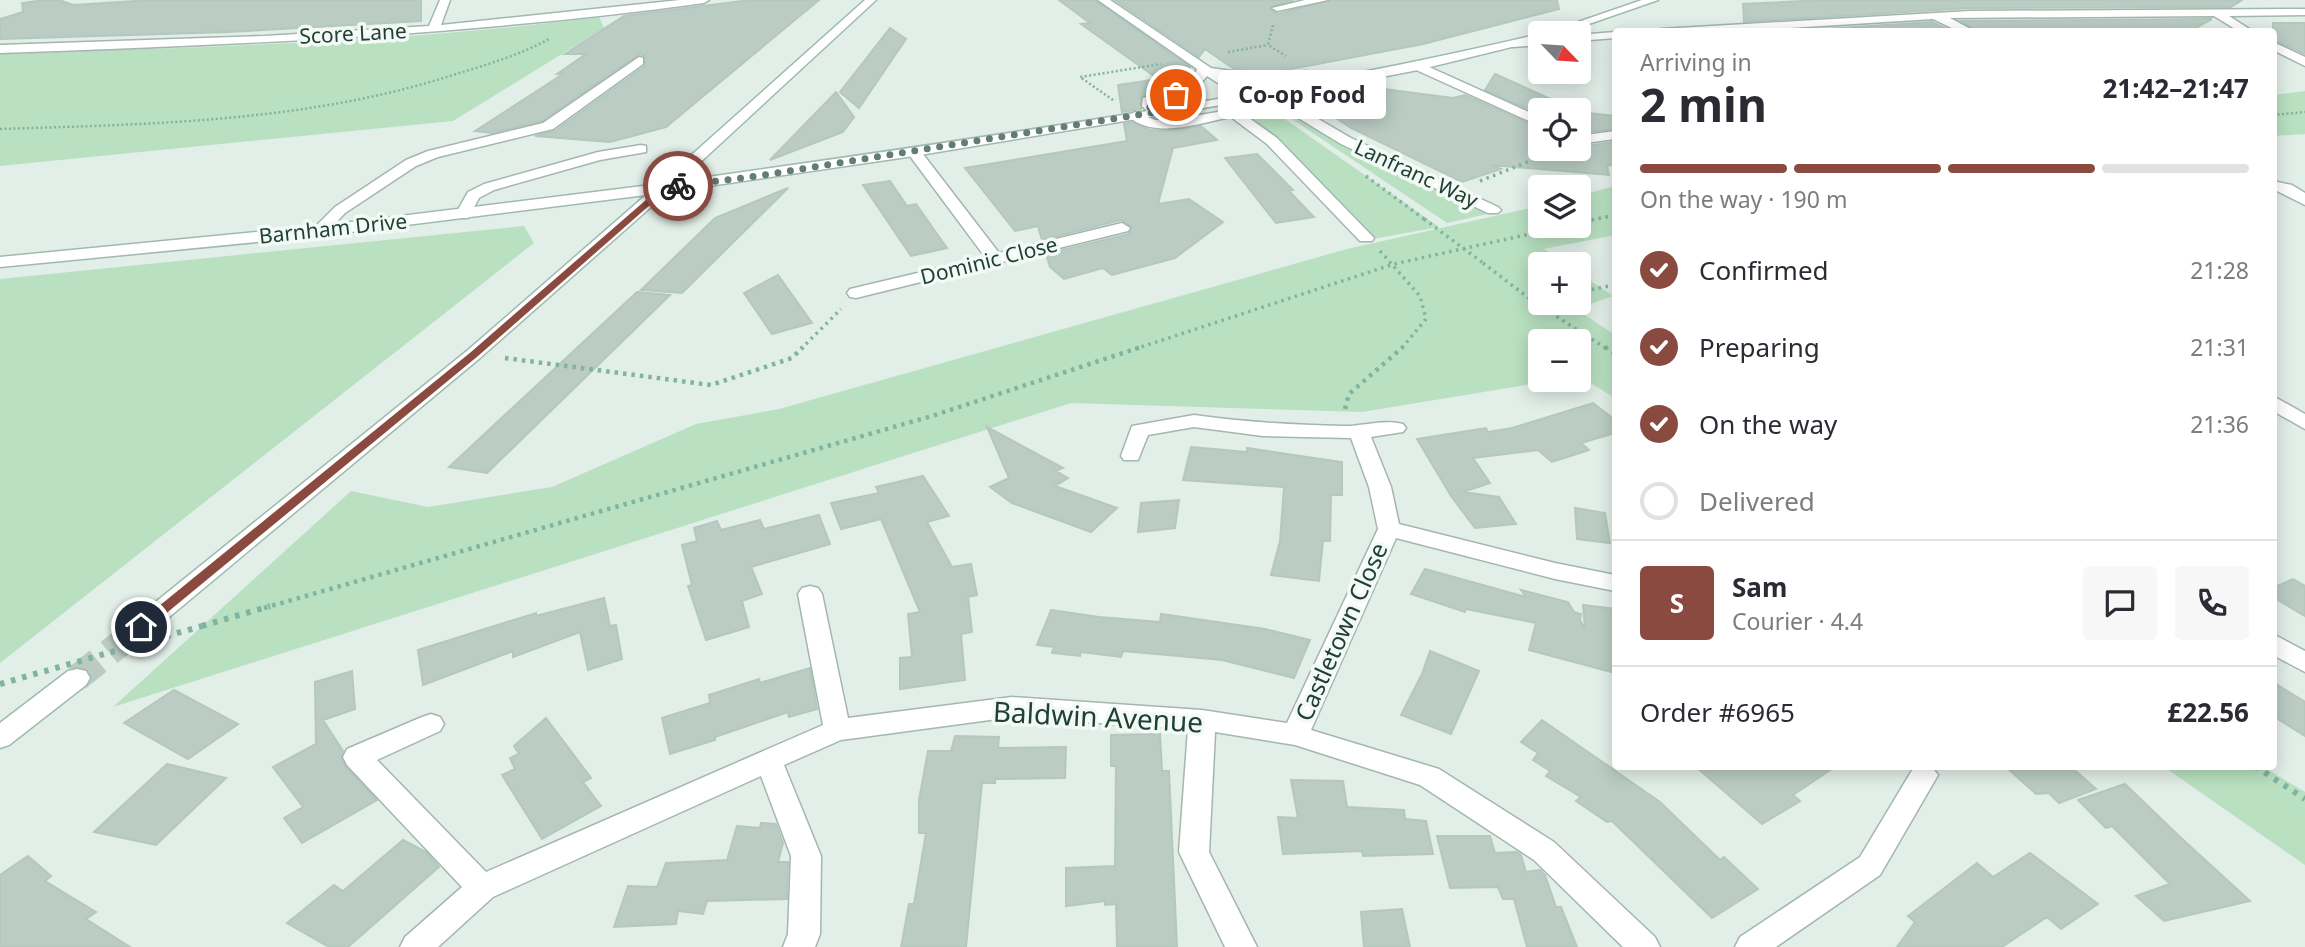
<!DOCTYPE html>
<meta charset="utf-8">
<style>
body{margin:0;font-family:"Noto Sans",sans-serif;background:#f7f7f7;color:#2b2b33;height:100vh;display:flex;flex-direction:column;font-size:26px;white-space:nowrap}
*{box-sizing:border-box;margin:0}
p{font-size:23px;color:#7c7c81}
.icon{flex:none;width:38px;height:38px;fill:none;stroke:currentColor;stroke-width:2;stroke-linecap:round;stroke-linejoin:round}
.map{position:relative;flex:1;overflow:hidden}
.side{position:absolute;left:1612px;top:28px;width:665px;height:742px;display:flex;flex-direction:column;background:#fff;border-radius:7px;box-shadow:0 4px 18px #0003}
.side>*{flex:none}
.needle{width:46px;rotate:115deg}
.fabs{position:absolute;left:1528px;top:21px;display:grid;gap:14px}
.fabs a{display:grid;place-items:center;width:63px;height:63px;border-radius:7px;background:#fff;box-shadow:0 4px 18px #0003;font-size:35px}
.pin{position:absolute;display:grid;place-items:center;width:60px;height:60px;color:#fff;margin:-30px;border:4px solid #fff;border-radius:50%;box-shadow:0 2px 7px #0007}
.courier{position:absolute;display:grid;place-items:center;width:70px;height:70px;margin:-35px;border:5px solid #8a4a40;border-radius:50%;background:#fff;color:#222;box-shadow:0 2px 9px #0007}
.bubble{position:absolute;height:49px;border-radius:7px;background:#fff;box-shadow:0 4px 18px #0003;font-size:23px;font-weight:700;line-height:49px;text-align:center}
.headline em{font-style:normal;font-weight:700}
.headline div{display:flex;flex-direction:column-reverse}
.headline{display:flex;align-items:center;justify-content:space-between;height:119px;padding:0 28px}
h1{font-size:46px;font-weight:700;line-height:52px}
.bar{display:grid;grid-template-columns:repeat(4,1fr);gap:10px 7px;align-content:center;height:84px;padding:0 28px}
.bar i{height:9px;border-radius:5px;background:#e1e1e2}
.bar .selected{background:#8a4a40}
.bar p{grid-column:span 4}
.line{display:flex;align-items:center;gap:18px;padding:0 28px;border-top:2px solid #e1e1e2}
.line div{flex:1}
.round{display:grid;place-items:center;flex:none;width:74px;height:74px;border-radius:7px;background:#f7f7f7}
ol{padding:0 28px;list-style:none}
li{display:flex;align-items:center;gap:21px;height:77px}
li p{margin-inline-start:auto}
li .icon{padding:7px;border-radius:50%;background:#8a4a40;color:#fff;stroke-width:4}
li:last-child{color:#7c7c81}
li i{width:38px;height:38px;border:4px solid #e1e1e2;border-radius:50%}
.map>svg:first-child{display:block}
</style>
<div class="map">
<svg width="2305" height="947" viewBox="0 0 2305 947">
<rect width="100%" height="100%" fill="#e2eee8"/>
<path fill="#b9e1c1" d="M599 17 604 28 453 121 0 166V54C200 47 401 43 599 17Z
M2305 91V134L2273 136V95Z
M1292 114 1487 214 1447 223 1286 115Z
M1279 115 1439 227 1373 239 1251 120Z
M1615 186V235L1544 249 1566 264H1540V303H1578L1579 273 1613 296 1576 309 1615 335V398L1579 376 1578 341H1540V380H1556L1362 412 1071 403 113 707 351 491 428 507 552 487 696 424 779 409 1347 249 1540 206V226H1578L1579 196Z
M524 226 534 243 0 663V279Z
M2164 767H2264L2305 792V865Z"/>
<path fill="#baccc3" stroke="#b4c8be" stroke-width="2" d="M44 0H59L73 5 151 0H421V21L229 32 0 39V19L23 12 22 3Z
M750 0H819L666 127 610 142 535 136 555 131 645 66V56L640 54 542 121 492 133 475 131 563 74H557L586 54H565L624 16Z
M1059 0H1095L1190 67 1172 88 1141 96V109L1122 112 1118 85 1158 79 1081 24 1090 23Z
M1115 0H1294L1270 7 1271 10 1278 14 1331 0H1557L1559 9 1423 44 1286 70 1260 72 1234 69 1205 49 1199 57Z
M1824 0H2242L2231 7 1970 8 1744 22 1743 4Z
M2212 19 2192 30H2127L2130 32H1979L1960 21Z
M1932 22 1953 32H1777Z
M2273 23H2305V54L2273 40Z
M890 28 906 39 859 108 840 92Z
M1495 74 1575 110H1540V114L1485 90Z
M1361 86 1453 98 1465 95 1540 128V149H1578V147L1615 142V164L1607 166 1609 175 1491 165 1501 169 1462 182 1351 128 1316 105 1357 98Z
M836 92 854 117 843 132 770 160Z
M1578 112 1615 116V129L1578 133Z
M1133 122 1150 130 1164 131 1201 126 1217 140 1173 148 1158 204 1189 199 1223 222 1175 258 1112 275 1103 268 1064 279 1050 267 1046 254 1129 234 1131 226 1121 220 1042 240 1038 226 1015 231 965 168 1127 141 1124 124Z
M1257 154 1293 190 1289 191 1314 217 1276 223 1225 158Z
M890 181 907 206 916 204 947 248 911 256 863 185Z
M788 188 682 293 641 290 715 218Z
M778 275 812 323 772 334 744 293Z
M637 292 670 295 487 473 449 467Z
M1593 403 1615 420V433L1581 443 1589 450 1552 462 1538 450 1473 458 1490 483 1463 492 1499 497 1516 524 1475 528 1451 496 1417 439 1486 428 1488 432 1512 428Z
M987 427 1063 468 1056 471 1068 478 1055 486 1117 508 1091 532 1012 503 990 487 1009 478Z
M1191 447 1247 452V448L1342 462V495H1331L1330 541H1323L1319 581 1271 575 1280 541 1284 487 1183 480Z
M923 476 949 516 927 522 952 567 971 564 977 595 968 597 972 632 961 634 965 680 900 689V658L912 657 908 614 920 612 881 519 841 529 831 503 879 493 876 487Z
M1179 500 1175 528 1138 532 1141 503Z
M1575 508 1605 513 1610 543 1577 539Z
M819 515 830 544 751 567 762 594 742 601 749 627 706 640 688 586 692 585 682 545 697 541 694 528 717 521 721 530 760 520 764 529Z
M1425 569 1526 597 1521 590 1568 602 1574 612 1581 614 1580 620 1585 629 1583 605 1615 609V673L1529 650 1536 623 1466 609 1465 612 1411 594Z
M2293 579 2305 586V616L2273 597V588Z
M604 598 610 626 616 625 622 659 588 670 580 632 513 657V651L423 685 418 650 536 613V616Z
M1051 610 1099 617 1160 622 1161 614 1265 629 1310 640 1294 678 1222 660 1123 651 1121 657 1081 652 1080 656 1052 653 1054 647 1037 645Z
M1430 651 1479 671 1451 734 1401 715 1422 674Z
M810 668 817 709 789 717 788 712 715 737V740L670 754 662 718 710 703 709 695 759 679 760 683Z
M352 671 355 709 323 720 343 751 341 758 345 766 377 800 302 843 284 818 303 807 273 767 316 744 315 682Z
M2273 682 2305 702V736L2273 716Z
M174 690 238 724 188 759 124 723Z
M546 718 591 778 583 782 601 806 542 839 502 775 515 769 510 758 519 754 514 746Z
M1542 720 1660 802 1720 860 1724 857 1758 889 1712 918 1612 821 1607 822 1576 801 1581 797 1546 776 1550 771 1533 760 1538 753 1521 742Z
M1160 734 1162 771H1169L1177 947H1117L1116 904 1105 905V901L1066 906V868L1115 866 1116 766H1111V735Z
M955 736 999 737 998 748 1066 747 1065 778 995 779V783H982L966 947H901L909 904H914L926 833H919V800L928 751H951Z
M167 764 226 778 156 845 94 832Z
M1695 766H1836L1793 795 1800 801 1762 824Z
M2005 766H2070L2096 789 2059 803 2049 793 2036 794Z
M1291 780 1343 781 1347 807 1404 810 1405 819 1426 821 1433 854 1363 856 1362 851 1283 854 1278 817 1298 818Z
M2125 784 2180 837 2250 901 2164 921 2136 896 2170 884 2112 826 2106 828 2078 800Z
M761 823 776 824 783 843 778 862H788L787 899 707 901 703 914 678 911 676 924 614 927 628 886 657 887 666 863 727 860 737 826 760 828Z
M1437 836H1490L1495 853 1517 852 1521 855 1526 872 1540 870 1545 875 1556 907H1561L1577 947H1527L1514 899H1503L1498 887 1450 888Z
M403 840 426 852 439 867 348 947H329L287 923 334 885 343 891Z
M2030 853 2098 904 2061 929 2047 917 2002 947H1897L1915 922 1908 916 1977 863 1993 877Z
M28 856 51 876 45 881 96 912 86 919 130 947H0V875Z
M1402 909 1410 947H1364L1361 912Z"/>
<g fill="none" stroke-linecap="round" stroke-linejoin="round">
<path stroke="#bbcbc4" stroke-width="27" stroke-dasharray="27 14" stroke-linecap="butt" d="M77 678 141 627"/>
<g stroke="#a4b6af" stroke-width="3">
<path id="street" d="M440 0H450L441 25 680 0H709L704 3C470 35 236 45 0 53V45L265 36 429 26Z
M1098 0H1110L1211 68 1259 75 1306 71 1336 83 1330 87 1305 79 1259 83 1225 77 1251 94 1252 97 1246 101 1207 76 1194 92 1154 103 1163 112 1161 115H1151L1142 106 1143 98C1165 91 1189 93 1197 69Z
M1305 0H1328L1277 11 1272 8Z
M2305 9V15L2229 16 2254 32H2240L2214 16 1950 18 1976 32H1960L1933 19 1727 32H1656L1661 29 1970 11Z
M1615 32V38L1578 41V35Z
M1540 39V45L1513 47 1507 44 1513 41Z
M2273 42 2305 57V66L2273 50Z
M639 57 643 58V64L553 129 438 157 416 166 345 213 325 234 319 236 311 231 335 207 406 160 428 151 543 123Z
M1418 62 1540 117V126L1414 69V63Z
M1345 76 1359 87 1357 95 1296 106 1351 138 1498 207 1501 210 1498 213H1488L1341 144 1282 108 1245 115 1277 138 1374 238 1372 241H1360L1267 144 1231 117C1200 123 1154 140 1128 116L1135 112 1155 120H1171L1223 111V106L1236 109 1272 102 1261 94 1267 90 1286 100 1347 89 1339 80Z
M1615 131V139L1578 144V136Z
M641 145 646 146V152L600 160 494 190 479 198 468 218H458L455 215 468 192 484 184 598 152Z
M914 148 919 149 999 253 1122 223 1130 228 1128 231 856 298 850 297 847 293 850 289 985 257 907 152Z
M2273 181 2292 185 2305 193V205L2273 189Z
M2273 396 2305 414V429L2273 411Z
M1194 415C1244 422 1293 425 1344 426 1363 426 1385 419 1403 424L1406 428 1403 432 1371 437 1391 487 1399 524 1555 563 1615 575V591L1555 579 1396 538 1311 730 1439 769 1554 842 1655 937 1660 947H1623L1534 860 1420 785 1295 745 1215 732 1209 852 1257 947H1225L1179 852 1188 729 1012 717 841 740 784 765 821 856 820 934 815 947H783L788 934 791 856 761 776 493 897 438 947H400L405 937 462 887 347 765 343 757 347 749 422 717 431 714 440 717 444 724 440 731 377 760 486 872 823 725 798 594 802 588 810 586 818 588 822 594 848 718 1012 697 1202 710 1287 723 1378 529 1369 487 1351 438 1263 436 1194 427 1148 435 1138 460H1124L1121 456 1132 426Z
M2273 634 2305 651V672L2273 655Z
M1914 767 1931 766 1938 775 1880 875 1776 947H1735L1740 937 1860 857Z"/>
</g>
<g stroke="#9fbaaf" stroke-width="3">
<path id="secondary" d="M865 0H876L680 181C967 140 1257 100 1540 34V40L1418 70 1330 87 914 156 668 192 480 358 150 633 141 636 132 633 129 627 132 621 468 350 646 195 319 236 0 267V257L319 226 659 184Z
M1642 0H1658L1563 33H1546Z
M77 669 86 671 90 678 86 685 9 745 0 748V723L68 671Z"/>
</g>
<path stroke="#7fb4a1" stroke-width="2.5" stroke-dasharray="2 2.5" stroke-linecap="butt" d="M1273 25 1268 45 1286 56
M1228 52 1268 45
M1113 100 1080 77 1161 64
M2273 115 2305 112
M0 129C155 124 311 122 459 73 490 64 521 54 549 39
M1554 152 1560 149"/>
<path stroke="#7fb4a1" stroke-width="3.5" stroke-dasharray="2.5 4.5" stroke-linecap="butt" d="M1366 176 1424 219
M1480 181 1558 150
M1578 223 1615 215
M1380 251 1420 296 1426 319 1401 349
M1483 263 1534 302 1607 349
M1578 292 1615 285
M801 349 841 309
M1135 349 1394 264 1566 226"/>
<path stroke="#7fb4a1" stroke-width="4.5" stroke-dasharray="3.5 5" stroke-linecap="butt" d="M1605 347 1615 354
M505 358 711 385 792 358 803 347
M1345 409 1349 394 1403 347
M264 608 932 416 1141 347"/>
<path stroke="#7fb4a1" stroke-width="6" stroke-dasharray="4.5 7" stroke-linecap="butt" d="M202 626 270 606
M2255 766 2305 799"/>
<use href="#street" fill="#fff" fill-rule="evenodd"/>
<use href="#secondary" fill="#fff" fill-rule="evenodd"/>
<path stroke="#7fb4a1" stroke-width="3.5" stroke-dasharray="2.5 4.5" stroke-linecap="butt" d="M1424 219 1483 263"/>
<path stroke="#7fb4a1" stroke-width="6" stroke-dasharray="4.5 7" stroke-linecap="butt" d="M0 684 202 626"/>
</g>
<path fill="#8a4a40" d="M678 183 681 188 667 190 478 356 146 630H137V624L471 352 662 186Z"/>
<g fill="none" stroke-linecap="round" stroke-linejoin="round">
<path stroke="#647d74" stroke-width="7" stroke-dasharray="0 12.6" d="M678 186 758 176 1156 112 1146 104 1148 101 1176 95"/>
</g>
<g text-anchor="middle" stroke-width="7" stroke-linejoin="round" paint-order="stroke">
<g font-size="21" fill="#204036" stroke="#f3faf6">
<text transform="translate(353 34) rotate(-3)" y="7">Score Lane</text>
<text transform="translate(1416 174) rotate(25)" y="7">Lanfranc Way</text>
<text transform="translate(333 229) rotate(-6)" y="7">Barnham Drive</text>
<text transform="translate(989 261) rotate(-14)" y="7">Dominic Close</text>
</g>
<g font-size="24" fill="#204036" stroke="#f3faf6">
<text transform="translate(1342 632) rotate(-66)" y="8">Castletown Close</text>
</g>
<g font-size="28" fill="#204036" stroke="#f3faf6">
<text transform="translate(1098 717) rotate(3)" y="10">Baldwin Avenue</text>
</g>
</g>
</svg>
<div class="fabs">
<a><svg class="needle" viewBox="-14 -14 28 28"><path d="M0-13l5 13h-10z" fill="#e53935"/><path d="M0 13l5-13h-10z" fill="#7c7c81"/></svg></a>
<a><svg class="icon" aria-label="locate" viewBox="0 0 24 24"><circle cx="12" cy="12" r="6"/><path d="M12 2v4M12 18v4M2 12h4M18 12h4"/></svg></a>
<a><svg class="icon" aria-label="layers" viewBox="0 0 24 24"><path d="M12 4l9 5-9 5-9-5zM3 14l9 5 9-5"/></svg></a>
<a>+</a>
<a>−</a>
</div>
<div class="pin" style="left:1176px;top:95px;background:#ea580c"><svg class="icon" aria-label="bag" viewBox="0 0 24 24"><path d="M5 8h14l-1 12H6zM9 8a3 3 0 0 1 6 0"/></svg></div>
<div class="pin" style="left:141px;top:627px;background:#1f2937"><svg class="icon" aria-label="home" viewBox="0 0 24 24"><path d="M3 11l9-7 9 7M6 9v11h12V9"/></svg></div>
<div class="courier" style="left:678px;top:186px"><svg class="icon" aria-label="bike" viewBox="0 0 24 24"><circle cx="6" cy="16" r="4"/><circle cx="18" cy="16" r="4"/><path d="M6 16l4-8h5l3 8M10 8l3 8H6M13 5h3"/></svg></div>
<div class="bubble" style="left:1218px;top:70px;width:168px">Co-op Food</div>
<section class="side">
<div class="headline"><div><h1>2 min</h1><p>Arriving in</p></div><em>21:42–21:47</em></div>
<div class="bar"><i class="selected"></i><i class="selected"></i><i class="selected"></i><i></i><p>On the way · 190 m</p></div>
<ol>
<li><svg class="icon" aria-label="check" viewBox="0 0 24 24"><path d="M5 12l5 5 9-10"/></svg>Confirmed<p>21:28</p></li>
<li><svg class="icon" aria-label="check" viewBox="0 0 24 24"><path d="M5 12l5 5 9-10"/></svg>Preparing<p>21:31</p></li>
<li><svg class="icon" aria-label="check" viewBox="0 0 24 24"><path d="M5 12l5 5 9-10"/></svg>On the way<p>21:36</p></li>
<li><i></i>Delivered</li>
</ol>
<div class="line" style="height:126px"><b class="round" style="background:#8a4a40;color:#fff">S</b><div><b>Sam</b><p>Courier · 4.4</p></div><a class="round"><svg class="icon" aria-label="chat" viewBox="0 0 24 24"><path d="M4 5h16v11H9l-5 4z"/></svg></a><a class="round"><svg class="icon" aria-label="phone" viewBox="0 0 24 24"><path d="M5 4h4l2 5-3 2q2 4 5 5l2-3 5 2v4C11 20 4 13 5 4z"/></svg></a></div>
<div class="line" style="height:91px"><div>Order #6965</div><b>£22.56</b></div>
</section>
</div>
